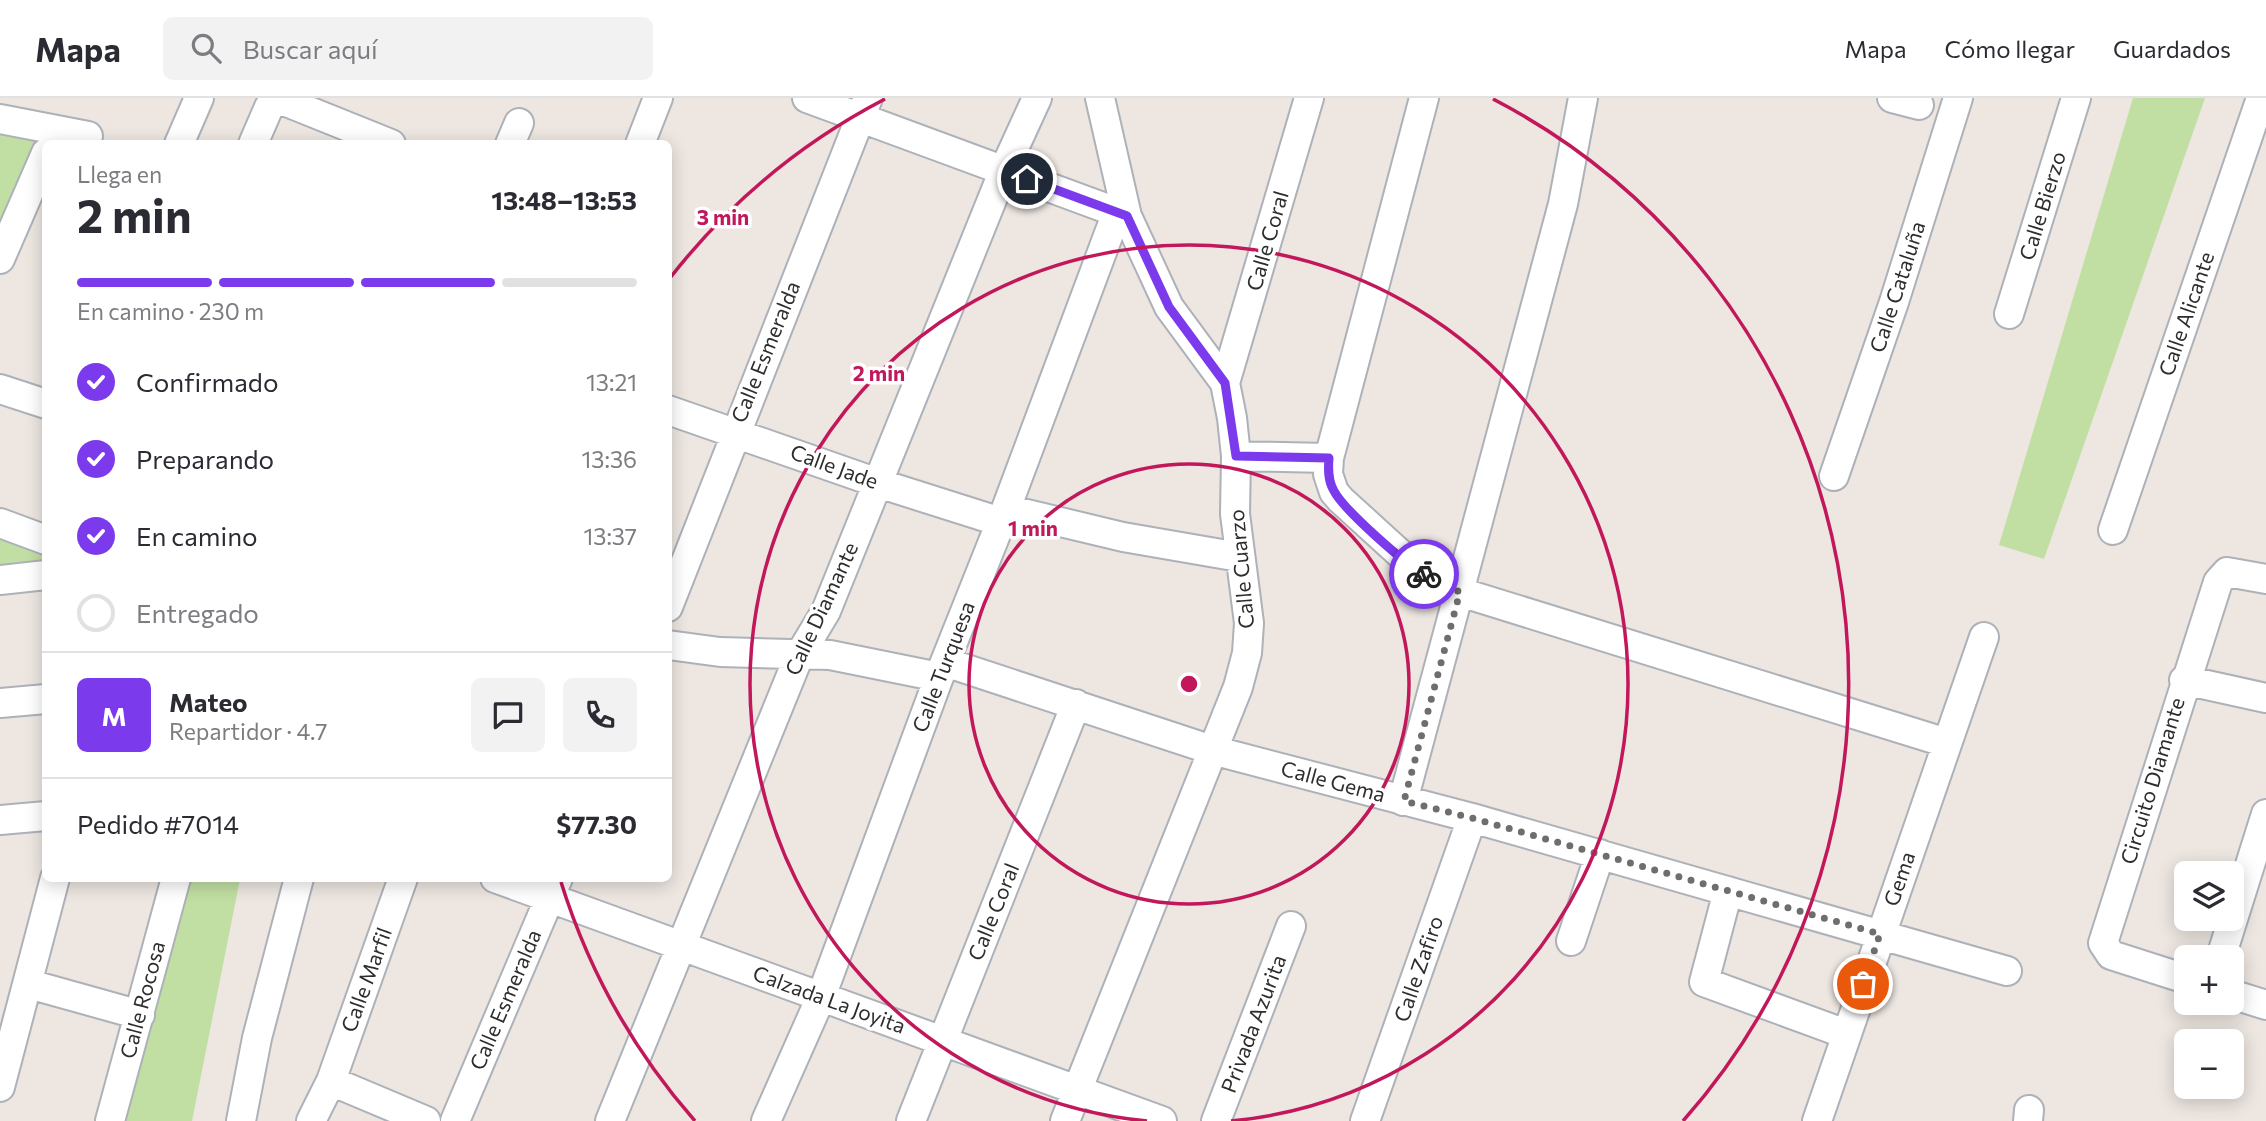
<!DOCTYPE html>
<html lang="es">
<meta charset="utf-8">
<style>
body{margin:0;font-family:Commissioner,sans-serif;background:#f2f2f3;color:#2b2b33;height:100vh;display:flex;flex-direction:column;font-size:26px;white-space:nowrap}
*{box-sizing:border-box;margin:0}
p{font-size:23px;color:#7c7c81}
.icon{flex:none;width:38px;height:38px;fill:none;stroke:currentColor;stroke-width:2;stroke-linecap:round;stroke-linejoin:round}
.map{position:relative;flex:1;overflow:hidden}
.panel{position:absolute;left:42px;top:42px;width:630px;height:742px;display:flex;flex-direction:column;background:#fff;border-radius:10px;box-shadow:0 4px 18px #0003}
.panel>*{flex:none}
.controls{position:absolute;left:2174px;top:763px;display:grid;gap:14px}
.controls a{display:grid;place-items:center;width:70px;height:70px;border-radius:10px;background:#fff;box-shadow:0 4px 18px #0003;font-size:35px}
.pin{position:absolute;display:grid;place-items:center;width:60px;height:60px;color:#fff;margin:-30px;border:4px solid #fff;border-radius:50%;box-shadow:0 2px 7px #0007}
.courier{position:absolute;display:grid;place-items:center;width:70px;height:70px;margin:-35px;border:5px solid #7c3aed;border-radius:50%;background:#fff;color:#222;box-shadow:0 2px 9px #0007}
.overview em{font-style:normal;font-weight:700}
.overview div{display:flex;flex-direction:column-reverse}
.overview{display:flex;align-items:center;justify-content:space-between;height:119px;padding:0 35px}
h1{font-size:46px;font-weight:700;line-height:52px}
.bar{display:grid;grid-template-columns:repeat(4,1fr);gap:10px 7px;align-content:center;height:84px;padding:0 35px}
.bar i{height:9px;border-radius:5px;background:#e1e1e2}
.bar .current{background:#7c3aed}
.bar p{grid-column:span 4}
.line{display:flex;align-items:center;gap:18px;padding:0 35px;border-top:2px solid #e1e1e2}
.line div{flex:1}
.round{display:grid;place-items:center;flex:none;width:74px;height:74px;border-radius:10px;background:#f2f2f3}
ol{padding:0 35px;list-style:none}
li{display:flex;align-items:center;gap:21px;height:77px}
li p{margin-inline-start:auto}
li .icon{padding:7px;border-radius:50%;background:#7c3aed;color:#fff;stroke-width:4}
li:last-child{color:#7c7c81}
li i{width:38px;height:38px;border:4px solid #e1e1e2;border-radius:50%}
header{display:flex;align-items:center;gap:42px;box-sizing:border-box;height:98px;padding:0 35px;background:#fff;border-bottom:2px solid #e1e1e2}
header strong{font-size:33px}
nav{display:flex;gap:38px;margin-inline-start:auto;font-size:24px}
.search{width:490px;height:63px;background:#f2f2f3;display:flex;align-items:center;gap:18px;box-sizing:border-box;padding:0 24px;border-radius:10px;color:#7c7c81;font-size:26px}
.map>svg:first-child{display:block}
</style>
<header>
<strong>Mapa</strong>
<div class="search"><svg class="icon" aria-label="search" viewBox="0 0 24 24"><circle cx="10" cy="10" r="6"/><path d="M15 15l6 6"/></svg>Buscar aquí</div>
<nav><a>Mapa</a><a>Cómo llegar</a><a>Guardados</a></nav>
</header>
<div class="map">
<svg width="2266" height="1023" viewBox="0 0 2266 1023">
<rect width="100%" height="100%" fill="#ede6e1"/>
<path fill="#c1dfa2" d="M2133 0H2205L2044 461 1999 447Z
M0 25 51 34 0 153Z
M0 427 45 444V470L0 476Z
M184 781H240L192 1023H114Z"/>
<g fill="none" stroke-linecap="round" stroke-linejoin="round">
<g stroke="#adb1b8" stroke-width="32">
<path id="minor" d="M807 0 1127 118
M1424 0 1329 360 1328 376 1334 394 1341 402 1419 473 1460 494 1947 645
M1892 0 1919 7
M0 21 88 38
M179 46 199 0
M253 46 269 9 279 1 391 46
M510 46 519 25
M640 46 658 0
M0 161 46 55
M2009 216 2076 0
M1225 285 1309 0
M0 291 46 306
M668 312 878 385 1001 424
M1236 358 1329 360
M1834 378 1894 204 1958 0
M1006 411 1123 439 1239 459
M0 425 46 442
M2113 432 2261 0
M0 482 46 477
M668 509 868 0
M668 547 720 554 830 557 939 579
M945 564 1212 652 1472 720 2007 873
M2184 582 2266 600
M0 605 46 601
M1403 703 1563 106 1583 0
M0 722 46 718
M495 780 1162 1023
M1728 793 1704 884 1846 936
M1571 843 1600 756
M2221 859 2266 716
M2186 881 2111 857 2103 845 2218 484 2227 474 2266 481
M29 886 140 917
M2231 896 2266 907
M331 983 426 1023
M0 989 55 780
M110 1023 176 780
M241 1023 257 940 299 780
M311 1023 331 983 403 780
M455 1023 558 780
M610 1023 799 558 826 513 1004 72 1037 0
M766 1023 821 899 939 579 1006 411 1117 114
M911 1023 1076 606
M1065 1023 1238 589 1247 555 1249 525 1235 416 1236 358 1232 320 1225 285 1169 209 1127 118 1100 0
M1216 1023 1291 828
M1365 1023 1472 720
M1817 1023 1984 539
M2028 1023 2029 1012"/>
</g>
<use href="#minor" stroke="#fff" stroke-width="28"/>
</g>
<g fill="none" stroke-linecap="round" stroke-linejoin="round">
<path stroke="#706e6c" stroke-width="7" stroke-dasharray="0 12.6" d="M1424 476 1460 494 1404 703 1472 720 1880 836 1863 886"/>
<path stroke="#7c3aed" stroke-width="9" d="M1027 81 1127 118 1169 209 1225 285 1236 358 1329 360C1328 372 1328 383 1334 393 1344 412 1405 466 1424 476"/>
</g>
<g fill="none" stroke="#c2185b" stroke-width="3.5">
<circle cx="1189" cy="586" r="220"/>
<path d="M1147 1023A439 439 0 1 1 1231 1023"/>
<path d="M695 1023A659 659 0 0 1 561 784M670 180A659 659 0 0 1 885 1M1493 1A659 659 0 0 1 1683 1023"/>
</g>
<g text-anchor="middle" stroke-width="7" stroke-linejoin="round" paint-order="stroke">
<g font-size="21" fill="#2d2d2d" stroke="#fff">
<text transform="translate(2043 108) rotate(-73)" y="7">Calle Bierzo</text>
<text transform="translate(1268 143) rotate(-74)" y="7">Calle Coral</text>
<text transform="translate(1898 189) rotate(-72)" y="7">Calle Cataluña</text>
<text transform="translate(2187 216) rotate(-71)" y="7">Calle Alicante</text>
<text transform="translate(766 254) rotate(-68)" y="7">Calle Esmeralda</text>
<text transform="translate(834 369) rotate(20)" y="7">Calle Jade</text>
<text transform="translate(1242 471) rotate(-95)" y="7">Calle Cuarzo</text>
<text transform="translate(822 511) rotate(-65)" y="7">Calle Diamante</text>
<text transform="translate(944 569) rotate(-69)" y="7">Calle Turquesa</text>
<text transform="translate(2153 683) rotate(-73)" y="7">Circuito Diamante</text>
<text transform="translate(1333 684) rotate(15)" y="7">Calle Gema</text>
<text transform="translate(1900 781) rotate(-71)" y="7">Gema</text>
<text transform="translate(994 814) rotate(-68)" y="7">Calle Coral</text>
<text transform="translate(1419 871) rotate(-71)" y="7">Calle Zafiro</text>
<text transform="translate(367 882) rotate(-70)" y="7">Calle Marfil</text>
<text transform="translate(143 902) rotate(-75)" y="7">Calle Rocosa</text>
<text transform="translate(506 902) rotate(-67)" y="7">Calle Esmeralda</text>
<text transform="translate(829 902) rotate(20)" y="7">Calzada La Joyita</text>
<text transform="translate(1254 926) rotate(-69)" y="7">Privada Azurita</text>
</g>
</g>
<circle cx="1189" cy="586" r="10" fill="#c2185b" stroke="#fff" stroke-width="3.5"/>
<g font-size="21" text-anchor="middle" font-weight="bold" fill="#c2185b" stroke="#fff" stroke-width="7" stroke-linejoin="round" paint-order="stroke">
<text x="723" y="127">3 min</text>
<text x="879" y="283">2 min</text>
<text x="1033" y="438">1 min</text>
</g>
</svg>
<div class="controls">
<a><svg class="icon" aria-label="layers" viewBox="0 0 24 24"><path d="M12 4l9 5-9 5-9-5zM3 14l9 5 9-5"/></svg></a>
<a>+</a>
<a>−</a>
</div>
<div class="pin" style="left:1863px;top:886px;background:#ea580c"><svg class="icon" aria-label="bag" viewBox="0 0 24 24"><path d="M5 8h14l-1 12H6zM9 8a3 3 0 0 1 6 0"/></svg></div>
<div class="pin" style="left:1027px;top:81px;background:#1f2937"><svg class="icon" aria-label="home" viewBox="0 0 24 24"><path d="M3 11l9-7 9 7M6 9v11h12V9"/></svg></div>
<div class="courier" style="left:1424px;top:476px"><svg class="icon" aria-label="bike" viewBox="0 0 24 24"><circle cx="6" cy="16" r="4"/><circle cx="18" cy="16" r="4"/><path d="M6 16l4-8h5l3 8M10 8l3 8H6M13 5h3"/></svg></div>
<section class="panel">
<div class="overview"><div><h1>2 min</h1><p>Llega en</p></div><em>13:48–13:53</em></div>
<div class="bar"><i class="current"></i><i class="current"></i><i class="current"></i><i></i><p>En camino · 230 m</p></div>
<ol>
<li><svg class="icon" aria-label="check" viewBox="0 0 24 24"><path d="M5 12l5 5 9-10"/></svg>Confirmado<p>13:21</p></li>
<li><svg class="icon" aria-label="check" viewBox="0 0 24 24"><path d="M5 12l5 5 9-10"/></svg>Preparando<p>13:36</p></li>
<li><svg class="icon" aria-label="check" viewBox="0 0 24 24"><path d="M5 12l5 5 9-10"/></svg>En camino<p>13:37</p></li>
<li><i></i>Entregado</li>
</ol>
<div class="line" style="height:126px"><b class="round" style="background:#7c3aed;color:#fff">M</b><div><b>Mateo</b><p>Repartidor · 4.7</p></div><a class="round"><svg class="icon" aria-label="chat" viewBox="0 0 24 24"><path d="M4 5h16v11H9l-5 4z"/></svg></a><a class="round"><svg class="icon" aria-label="phone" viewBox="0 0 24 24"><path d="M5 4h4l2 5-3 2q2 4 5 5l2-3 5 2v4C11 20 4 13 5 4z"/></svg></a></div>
<div class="line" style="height:91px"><div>Pedido #7014</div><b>$77.30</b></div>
</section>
</div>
